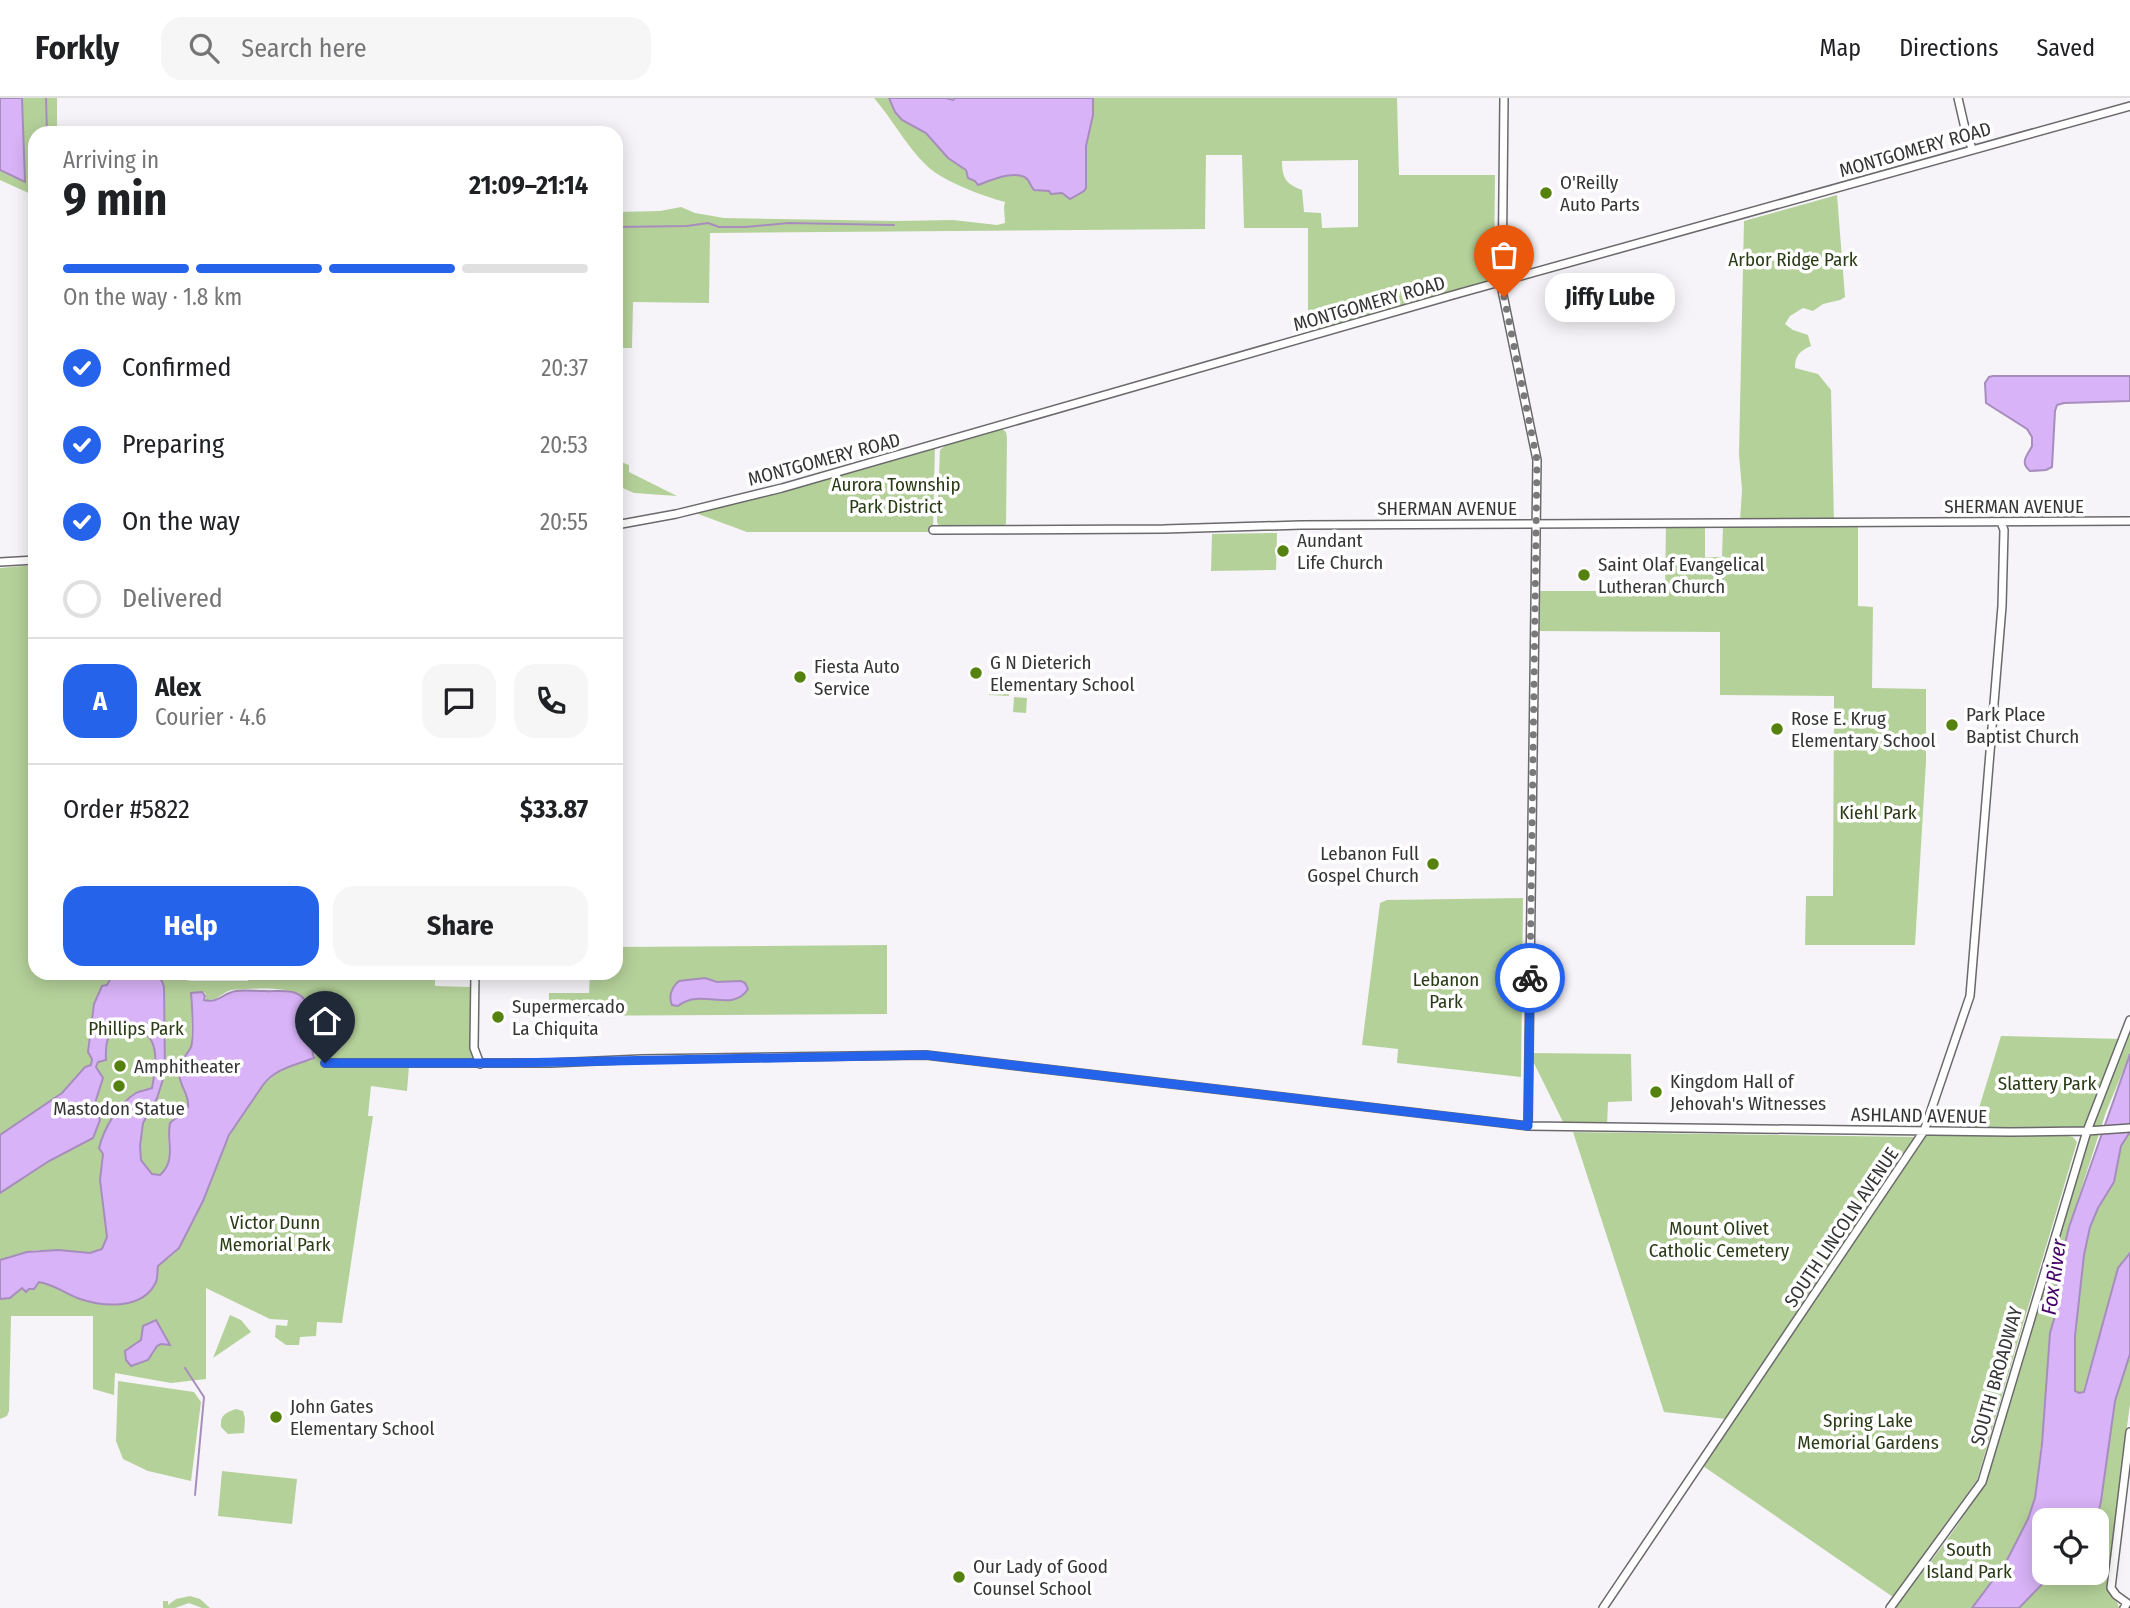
<!DOCTYPE html>
<meta charset="utf-8">
<style>
body{margin:0;font-family:"Fira Sans Condensed",sans-serif;background:#f6f6f6;color:#202124;height:100vh;display:flex;flex-direction:column;font-size:26px;white-space:nowrap}
*{box-sizing:border-box;margin:0}
p{font-size:23px;color:#757577}
.icon{flex:none;width:38px;height:38px;fill:none;stroke:currentColor;stroke-width:2;stroke-linecap:round;stroke-linejoin:round}
.map{position:relative;flex:1;overflow:hidden}
.sheet{position:absolute;left:28px;top:28px;width:595px;height:854px;display:flex;flex-direction:column;background:#fff;border-radius:21px;box-shadow:0 4px 18px #0003}
.sheet>*{flex:none}
.controls{position:absolute;left:2032px;top:1410px;display:grid;gap:14px}
.controls a{display:grid;place-items:center;width:77px;height:77px;border-radius:14px;background:#fff;box-shadow:0 4px 18px #0003;font-size:35px}
.pin{position:absolute;display:grid;place-items:center;width:60px;height:60px;color:#fff;margin:-72px -30px;border-radius:50% 50% 50% 0;rotate:-45deg;box-shadow:0 0 7px #0007}
.pin .icon{rotate:45deg}
.courier{position:absolute;display:grid;place-items:center;width:70px;height:70px;margin:-35px;border:5px solid #2563eb;border-radius:50%;background:#fff;color:#222;box-shadow:0 2px 9px #0007}
.bubble{position:absolute;height:49px;border-radius:21px;background:#fff;box-shadow:0 4px 18px #0003;font-size:23px;font-weight:700;line-height:49px;text-align:center}
.summary em{font-style:normal;font-weight:700}
.summary div{display:flex;flex-direction:column-reverse}
.summary{display:flex;align-items:center;justify-content:space-between;height:119px;padding:0 35px}
h1{font-size:46px;font-weight:700;line-height:52px}
.bar{display:grid;grid-template-columns:repeat(4,1fr);gap:10px 7px;align-content:center;height:84px;padding:0 35px}
.bar i{height:9px;border-radius:5px;background:#e0e0e0}
.bar .active{background:#2563eb}
.bar p{grid-column:span 4}
.line{display:flex;align-items:center;gap:18px;padding:0 35px;border-top:2px solid #e0e0e0}
.line div{flex:1}
.round{display:grid;place-items:center;flex:none;width:74px;height:74px;border-radius:21px;background:#f6f6f6}
ol{padding:0 35px;list-style:none}
li{display:flex;align-items:center;gap:21px;height:77px}
li p{margin-inline-start:auto}
li .icon{padding:7px;border-radius:50%;background:#2563eb;color:#fff;stroke-width:4}
li:last-child{color:#757577}
li i{width:38px;height:38px;border:4px solid #e0e0e0;border-radius:50%}
.cta{display:flex;gap:14px;margin-top:auto;padding:14px 35px}
.cta a{flex:1;height:80px;border-radius:21px;background:#2563eb;color:#fff;font-size:28px;font-weight:700;line-height:80px;text-align:center}
.cta a+a{background:#f6f6f6;color:#202124}
header{display:flex;align-items:center;gap:42px;box-sizing:border-box;height:98px;padding:0 35px;background:#fff;border-bottom:2px solid #e0e0e0}
header strong{font-size:33px}
nav{display:flex;gap:38px;margin-inline-start:auto;font-size:24px}
.search{width:490px;height:63px;background:#f6f6f6;display:flex;align-items:center;gap:18px;box-sizing:border-box;padding:0 24px;border-radius:21px;color:#757577;font-size:26px}
.map>svg:first-child{display:block}
</style>
<header>
<strong>Forkly</strong>
<div class="search"><svg class="icon" aria-label="search" viewBox="0 0 24 24"><circle cx="10" cy="10" r="6"/><path d="M15 15l6 6"/></svg>Search here</div>
<nav><a>Map</a><a>Directions</a><a>Saved</a></nav>
</header>
<div class="map">
<svg width="2130" height="1510" viewBox="0 0 2130 1510">
<rect width="100%" height="100%" fill="#f6f4f8"/>
<path fill="#b5d19a" fill-rule="evenodd" d="M0 0H57V35H35V98L0 82Z
M874 0H1397L1399 77H1495L1494 177 1488 184 1318 233C1311 232 1309 229 1308 222V130H1244L1242 57H1206L1205 131 710 135 709 205 633 204 632 250H622L616 114 660 113 681 109 695 115 724 120 896 123 953 122 997 127 1005 125 1004 109 1005 104C983 98 944 84 927 68 906 48 893 22 874 0ZM1358 62V129L1322 130 1321 115 1304 114 1302 92C1286 86 1282 80 1282 63Z
M1837 97 1845 199 1840 202 1823 206 1813 213 1803 210 1790 218 1785 226 1793 232 1808 237 1811 248C1800 253 1795 257 1795 270L1818 276 1831 292 1834 425 1740 423 1742 392 1739 356 1744 123Z
M1001 330 1006 334 1007 340 1006 426 1003 428H939L937 424 940 352 946 347Z
M935 347 933 434H747L690 413Z
M616 362 629 367V374L677 398 634 395 616 387Z
M1666 425 1705 426V459H1722L1723 427 1858 428V508L1873 509 1872 590 1926 591V664L1915 847H1805L1806 798H1833L1834 598 1720 597V534L1535 533V493H1665Z
M1277 435 1276 472 1211 473 1212 436Z
M35 467V875H172L174 880 191 883H248L249 878H253L254 875H435V888L470 889 474 891V950L480 966 409 968 407 993 371 988 368 1018H373L342 1225 317 1224 316 1238 300 1239 299 1247H286L275 1239 276 1227 287 1228 288 1222 270 1221 206 1190V1281L171 1285 115 1275 114 1297 93 1291V1218H11L9 1313 7 1318 0 1321V1201L10 1200 22 1190 24 1193 34 1191 39 1184C55 1187 66 1196 80 1201 98 1207 136 1210 149 1194 155 1187 157 1176 158 1168 164 1162 174 1158 178 1151 191 1130 203 1106 211 1083 229 1036 255 969 312 962L315 958C309 937 312 918 306 900 289 889 268 890 247 891 242 892 236 891 231 892 221 895 218 903 206 902V896L203 894H192L191 949 180 965 178 972 189 1004 184 1014 173 1021C172 1026 169 1032 169 1038 167 1054 174 1065 160 1077L152 1076 141 1062 140 1048 143 1025 159 992C127 982 110 1027 99 1050L104 1056 100 1082 107 1139 102 1151C84 1160 59 1151 39 1152 25 1153 13 1159 0 1162V1095L49 1063 93 1040 100 1019 94 1005 103 981 96 969 91 967 85 969 62 995 0 1037V470Z
M991 582 1010 583 1009 598 989 597Z
M1014 599 1027 600 1026 615 1013 614Z
M1523 800 1521 979 1397 965 1398 951 1362 947 1380 805 1387 802Z
M887 847V916L549 918V895H589L590 875H616V849Z
M2130 930V956L2106 1014 2069 1129 2057 1179 2055 1218 2050 1235 2044 1320 2035 1400 2028 1421 2005 1466 1972 1510H1894C1929 1465 1968 1421 1990 1368L2070 1098 2103 997Z
M2001 938 2123 941 2087 1033H1972Z
M1529 955 1631 956 1632 1003 1608 1004 1607 1029 1565 1028Z
M1573 1034 1915 1039 1726 1321 1664 1314Z
M2130 1034V1155L2118 1171 2083 1294 2079 1296 2075 1294V1238L2084 1157 2090 1129 2098 1110 2114 1084 2121 1048Z
M1925 1037 2068 1038 2073 1039 2077 1044 1977 1382 1893 1499 1703 1368Z
M230 1217 241 1222 251 1234 213 1260Z
M2130 1256V1306L2107 1481C2107 1499 2117 1498 2119 1510H2019L2053 1475H2096L2095 1423 2101 1403 2115 1303Z
M118 1283 194 1294 201 1304 191 1383 148 1373 123 1361 116 1343Z
M236 1311 243 1313 245 1320 244 1335 228 1336 221 1329C220 1317 225 1315 236 1311Z
M222 1373 297 1381 292 1426 218 1418Z
M190 1498 200 1501 210 1510H202L189 1505 175 1510H163V1503H168V1507L176 1501Z"/>
<path fill="#d8b3f7" stroke="#a78dbd" stroke-width="2" d="M0 0H22L25 84 0 72Z
M889 0H946L953 2 955 0H1093V17L1086 48V90L1084 93 1070 101 1062 95 1051 96 1049 93 1034 92C1031 89 1030 85 1028 82 1018 70 989 83 978 87L975 83 968 80 966 72 948 60 926 35 902 22 895 14Z
M1993 278H2130V303L2064 305 2057 307 2055 313 2052 369 2046 372 2030 373C2019 364 2028 357 2032 348V339L2027 331 1986 305 1985 285 1989 279Z
M117 875H155L162 883 164 889 165 975 157 1000 143 1025 140 1048 141 1062 152 1076 160 1077C177 1062 166 1044 170 1025L188 1009C190 996 178 987 179 973 179 962 187 958 191 949 194 941 192 905 191 895L202 894 205 898 204 902C217 906 223 895 236 893 245 892 255 893 264 893 280 894 296 889 307 904L308 932 314 960C296 967 276 970 263 987L229 1037 203 1103 179 1150 158 1168C157 1173 158 1179 156 1184 143 1212 104 1209 80 1201 65 1196 56 1187 39 1184L34 1191H29L26 1194 22 1190 10 1200 0 1201V1162L27 1154 58 1152 90 1155 102 1151 107 1139 100 1082 103 1056 99 1050C104 1030 118 1006 136 995 140 993 147 992 152 990 155 974 161 942 142 934 140 933 132 932 131 932 107 928 105 943 106 962L98 964 96 969 103 980 95 1005 100 1022 93 1040 49 1063 0 1095V1037L62 995 85 969 91 967 92 961 88 954 94 906 102 888 107 887 111 880Z
M705 880 717 884 741 883 745 885 748 891C732 916 701 889 678 908L672 907C668 898 672 889 679 883Z
M2130 956V1034L2121 1048 2114 1084 2098 1110 2090 1129 2084 1157 2075 1238V1293L2079 1295 2084 1294 2118 1170 2130 1155V1256L2115 1303 2101 1403 2097 1420 2095 1423H2044V1475H2053L2019 1510H1972L2005 1466 2028 1421 2035 1400 2042 1346 2050 1235 2055 1218 2057 1179 2069 1129Z
M156 1222 170 1247 161 1246 157 1248 148 1262 131 1268 126 1262 125 1253 141 1242 143 1228Z"/>
<g fill="none" stroke-linecap="round" stroke-linejoin="round">
<path stroke="#a78dbd" stroke-width="2" d="M46 0 47 35
M616 129 687 128 708 125 719 129H745L789 125 894 127
M185 1270 204 1299 195 1397"/>
<g stroke="#6b696c" stroke-width="10">
<path id="tertiary" d="M1504 0 1502 192 1537 362 1528 1028
M1958 0 1964 26 1972 51
M616 427 676 416 782 390 1453 197 2130 8
M933 432 1164 431 1301 427 2130 423
M0 464 35 462
M475 875 474 950 480 966
M325 965H551L642 961 926 957 1528 1028 2010 1034 2087 1033 2130 1030
M1603 1510 1924 1033 1970 898 2002 508 2004 432 2001 424
M1890 1510 1982 1384 2087 1033 2130 922
M2124 1510 2127 1505 2116 1497 2111 1490 2130 1334"/>
</g>
<use href="#tertiary" stroke="#fff" stroke-width="7"/>
</g>
<g fill="none" stroke-linecap="round" stroke-linejoin="round">
<path stroke="#79787a" stroke-width="7" stroke-dasharray="0 12.6" d="M1504 199 1537 362 1530 880"/>
<path stroke="#2563eb" stroke-width="9" d="M325 965H510L926 957 1528 1028 1530 880"/>
</g>
<g fill="#55820e" stroke="#fff" stroke-width="2.5">
<circle cx="1546" cy="95" r="7"/>
<circle cx="1283" cy="453" r="7"/>
<circle cx="1584" cy="477" r="7"/>
<circle cx="976" cy="575" r="7"/>
<circle cx="800" cy="579" r="7"/>
<circle cx="1952" cy="627" r="7"/>
<circle cx="1777" cy="631" r="7"/>
<circle cx="1433" cy="766" r="7"/>
<circle cx="498" cy="919" r="7"/>
<circle cx="120" cy="968" r="7"/>
<circle cx="119" cy="988" r="7"/>
<circle cx="1656" cy="994" r="7"/>
<circle cx="276" cy="1319" r="7"/>
<circle cx="959" cy="1479" r="7"/>
</g>
<g text-anchor="middle" stroke-width="7" stroke-linejoin="round" paint-order="stroke">
<g font-size="19" fill="#353536" stroke="#fff">
<text transform="translate(1915 51) rotate(-16)" y="7">MONTGOMERY ROAD</text>
<text transform="translate(1369 205) rotate(-16)" y="7">MONTGOMERY ROAD</text>
<text transform="translate(824 361) rotate(-15)" y="7">MONTGOMERY ROAD</text>
<text x="2014" y="415">SHERMAN AVENUE</text>
<text x="1447" y="417">SHERMAN AVENUE</text>
<text transform="translate(1919 1017) rotate(1)" y="7">ASHLAND AVENUE</text>
<text transform="translate(1841 1129) rotate(-56)" y="7">SOUTH LINCOLN AVENUE</text>
<text transform="translate(1996 1278) rotate(-74)" y="7">SOUTH BROADWAY</text>
</g>
<g font-size="19" fill="#353536" stroke="#fff" text-anchor="start">
<text x="1560" y="91">O'Reilly<tspan x="1560" dy="22">Auto Parts</tspan></text>
<text x="1297" y="449">Aundant<tspan x="1297" dy="22">Life Church</tspan></text>
<text x="1598" y="473">Saint Olaf Evangelical<tspan x="1598" dy="22">Lutheran Church</tspan></text>
<text x="990" y="571">G N Dieterich<tspan x="990" dy="22">Elementary School</tspan></text>
<text x="814" y="575">Fiesta Auto<tspan x="814" dy="22">Service</tspan></text>
<text x="1966" y="623">Park Place<tspan x="1966" dy="22">Baptist Church</tspan></text>
<text x="1791" y="627">Rose E. Krug<tspan x="1791" dy="22">Elementary School</tspan></text>
<text x="1419" y="762" text-anchor="end">Lebanon Full<tspan x="1419" dy="22">Gospel Church</tspan></text>
<text x="512" y="915">Supermercado<tspan x="512" dy="22">La Chiquita</tspan></text>
<text x="134" y="975">Amphitheater</text>
<text x="1670" y="990">Kingdom Hall of<tspan x="1670" dy="22">Jehovah's Witnesses</tspan></text>
<text x="119" y="1017" text-anchor="middle">Mastodon Statue</text>
<text x="290" y="1315">John Gates<tspan x="290" dy="22">Elementary School</tspan></text>
<text x="973" y="1475">Our Lady of Good<tspan x="973" dy="22">Counsel School</tspan></text>
</g>
<g font-size="19" fill="#2a3b16" stroke="#fff">
<text x="1793" y="168">Arbor Ridge Park</text>
<text x="896" y="393">Aurora Township<tspan x="896" dy="22">Park District</tspan></text>
<text x="1878" y="721">Kiehl Park</text>
<text x="1446" y="888">Lebanon<tspan x="1446" dy="22">Park</tspan></text>
<text x="136" y="937">Phillips Park</text>
<text x="2047" y="992">Slattery Park</text>
<text x="275" y="1131">Victor Dunn<tspan x="275" dy="22">Memorial Park</tspan></text>
<text x="1719" y="1137">Mount Olivet<tspan x="1719" dy="22">Catholic Cemetery</tspan></text>
<text x="1868" y="1329">Spring Lake<tspan x="1868" dy="22">Memorial Gardens</tspan></text>
<text x="1969" y="1458">South<tspan x="1969" dy="22">Island Park</tspan></text>
</g>
<g font-size="21" font-style="italic" fill="#450067" stroke="#fff">
<text transform="translate(2054 1179) rotate(-82)" y="7">Fox River</text>
</g>
</g>
</svg>
<div class="controls">
<a><svg class="icon" aria-label="locate" viewBox="0 0 24 24"><circle cx="12" cy="12" r="6"/><path d="M12 2v4M12 18v4M2 12h4M18 12h4"/></svg></a>
</div>
<div class="pin" style="left:1504px;top:199px;background:#ea580c"><svg class="icon" aria-label="bag" viewBox="0 0 24 24"><path d="M5 8h14l-1 12H6zM9 8a3 3 0 0 1 6 0"/></svg></div>
<div class="pin" style="left:325px;top:965px;background:#1f2937"><svg class="icon" aria-label="home" viewBox="0 0 24 24"><path d="M3 11l9-7 9 7M6 9v11h12V9"/></svg></div>
<div class="courier" style="left:1530px;top:880px"><svg class="icon" aria-label="bike" viewBox="0 0 24 24"><circle cx="6" cy="16" r="4"/><circle cx="18" cy="16" r="4"/><path d="M6 16l4-8h5l3 8M10 8l3 8H6M13 5h3"/></svg></div>
<div class="bubble" style="left:1545px;top:175px;width:130px">Jiffy Lube</div>
<section class="sheet">
<div class="summary"><div><h1>9 min</h1><p>Arriving in</p></div><em>21:09–21:14</em></div>
<div class="bar"><i class="active"></i><i class="active"></i><i class="active"></i><i></i><p>On the way · 1.8 km</p></div>
<ol>
<li><svg class="icon" aria-label="check" viewBox="0 0 24 24"><path d="M5 12l5 5 9-10"/></svg>Confirmed<p>20:37</p></li>
<li><svg class="icon" aria-label="check" viewBox="0 0 24 24"><path d="M5 12l5 5 9-10"/></svg>Preparing<p>20:53</p></li>
<li><svg class="icon" aria-label="check" viewBox="0 0 24 24"><path d="M5 12l5 5 9-10"/></svg>On the way<p>20:55</p></li>
<li><i></i>Delivered</li>
</ol>
<div class="line" style="height:126px"><b class="round" style="background:#2563eb;color:#fff">A</b><div><b>Alex</b><p>Courier · 4.6</p></div><a class="round"><svg class="icon" aria-label="chat" viewBox="0 0 24 24"><path d="M4 5h16v11H9l-5 4z"/></svg></a><a class="round"><svg class="icon" aria-label="phone" viewBox="0 0 24 24"><path d="M5 4h4l2 5-3 2q2 4 5 5l2-3 5 2v4C11 20 4 13 5 4z"/></svg></a></div>
<div class="line" style="height:91px"><div>Order #5822</div><b>$33.87</b></div>
<div class="cta"><a>Help</a><a>Share</a></div>
</section>
</div>
